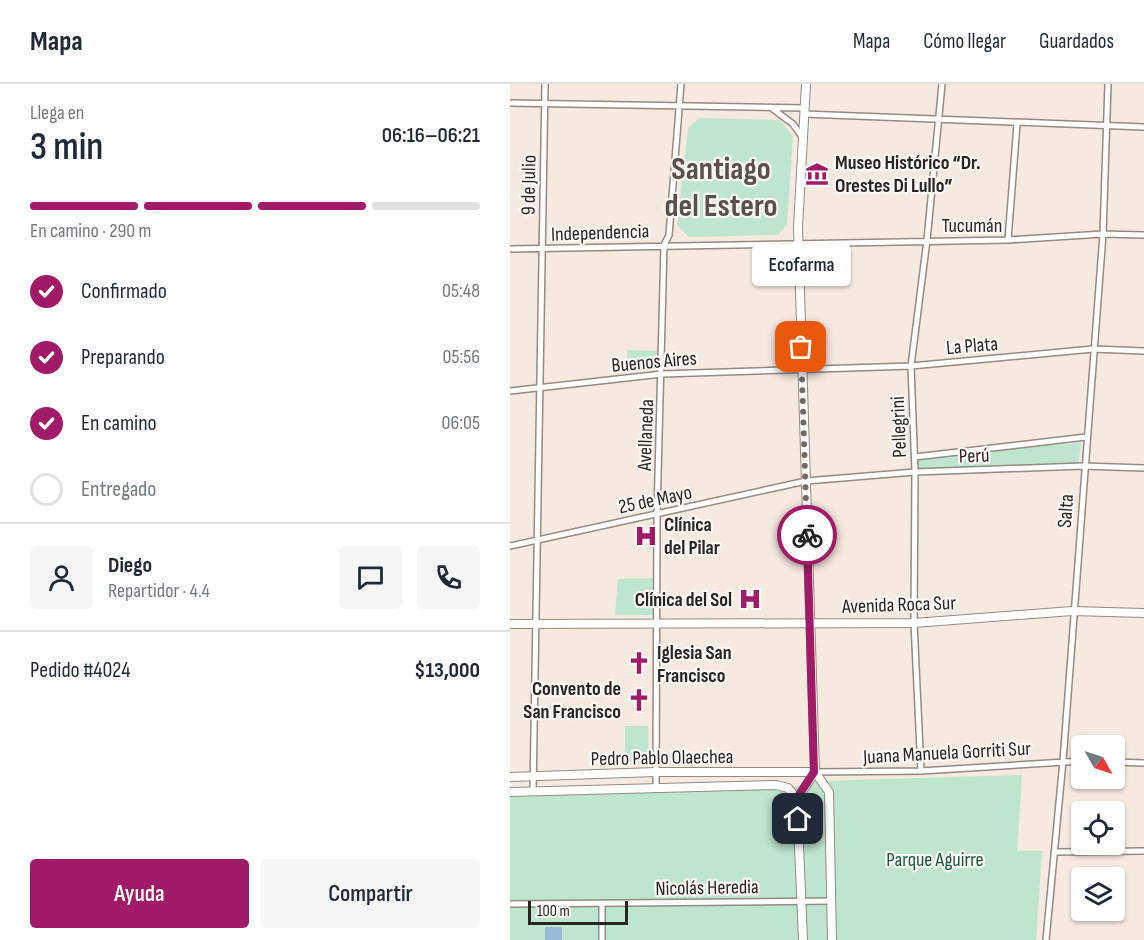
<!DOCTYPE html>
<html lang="es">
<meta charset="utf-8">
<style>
body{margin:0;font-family:"Sofia Sans Condensed",sans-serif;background:#f6f6f7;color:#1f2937;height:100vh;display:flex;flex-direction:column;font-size:22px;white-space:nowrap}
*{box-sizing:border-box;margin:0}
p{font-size:20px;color:#747a83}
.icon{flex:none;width:33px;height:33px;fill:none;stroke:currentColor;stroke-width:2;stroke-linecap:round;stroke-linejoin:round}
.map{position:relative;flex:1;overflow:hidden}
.sheet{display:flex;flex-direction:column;background:#fff;width:510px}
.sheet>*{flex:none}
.needle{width:39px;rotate:129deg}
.buttons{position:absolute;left:561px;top:651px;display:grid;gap:12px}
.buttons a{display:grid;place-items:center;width:54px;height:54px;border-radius:6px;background:#fff;box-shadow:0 2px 4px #0004;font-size:30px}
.scale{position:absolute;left:18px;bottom:15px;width:100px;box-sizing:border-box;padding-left:6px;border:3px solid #292521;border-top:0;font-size:16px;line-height:21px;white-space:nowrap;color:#292521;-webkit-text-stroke:4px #fdf8f4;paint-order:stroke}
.pin{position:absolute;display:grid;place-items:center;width:51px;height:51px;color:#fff;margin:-26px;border-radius:12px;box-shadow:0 3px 9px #0006}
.courier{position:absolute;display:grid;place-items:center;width:60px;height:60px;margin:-30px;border:4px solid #a01a67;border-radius:50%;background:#fff;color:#222;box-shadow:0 2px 8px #0007}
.bubble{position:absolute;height:42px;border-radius:6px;background:#fff;box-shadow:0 2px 4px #0004;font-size:20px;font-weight:600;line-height:42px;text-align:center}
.summary em{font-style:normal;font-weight:600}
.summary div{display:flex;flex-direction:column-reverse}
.summary{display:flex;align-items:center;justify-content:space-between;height:102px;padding:0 30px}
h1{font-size:39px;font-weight:600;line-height:45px}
.bar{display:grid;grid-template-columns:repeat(4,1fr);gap:9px 6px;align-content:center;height:72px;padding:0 30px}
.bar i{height:8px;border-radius:4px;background:#e0e1e3}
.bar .current{background:#a01a67}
.bar p{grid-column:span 4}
.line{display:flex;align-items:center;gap:15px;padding:0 30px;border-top:2px solid #e0e1e3}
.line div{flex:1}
.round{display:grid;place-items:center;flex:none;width:63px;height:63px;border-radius:6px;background:#f6f6f7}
ol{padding:0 30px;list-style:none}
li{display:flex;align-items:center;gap:18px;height:66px}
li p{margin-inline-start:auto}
li .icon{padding:6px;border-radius:50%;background:#a01a67;color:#fff;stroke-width:4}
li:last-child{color:#747a83}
li i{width:33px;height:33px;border:3px solid #e0e1e3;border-radius:50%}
.cta{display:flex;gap:12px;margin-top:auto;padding:12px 30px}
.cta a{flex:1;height:69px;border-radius:6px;background:#a01a67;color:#fff;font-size:24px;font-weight:600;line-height:69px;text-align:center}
.cta a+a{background:#f6f6f7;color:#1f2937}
header{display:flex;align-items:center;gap:36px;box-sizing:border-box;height:84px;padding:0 30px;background:#fff;border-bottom:2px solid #e0e1e3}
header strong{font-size:28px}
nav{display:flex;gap:33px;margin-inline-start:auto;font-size:21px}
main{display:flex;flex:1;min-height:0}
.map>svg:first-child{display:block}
</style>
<header>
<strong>Mapa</strong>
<nav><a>Mapa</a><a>Cómo llegar</a><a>Guardados</a></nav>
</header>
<main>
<section class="sheet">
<div class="summary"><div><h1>3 min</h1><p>Llega en</p></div><em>06:16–06:21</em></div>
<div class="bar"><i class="current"></i><i class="current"></i><i class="current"></i><i></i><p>En camino · 290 m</p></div>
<ol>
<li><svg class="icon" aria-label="check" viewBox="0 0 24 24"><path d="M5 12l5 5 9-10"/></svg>Confirmado<p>05:48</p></li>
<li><svg class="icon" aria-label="check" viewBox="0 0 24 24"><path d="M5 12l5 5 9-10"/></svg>Preparando<p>05:56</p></li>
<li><svg class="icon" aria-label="check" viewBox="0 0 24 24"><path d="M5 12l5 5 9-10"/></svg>En camino<p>06:05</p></li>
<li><i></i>Entregado</li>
</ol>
<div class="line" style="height:108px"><a class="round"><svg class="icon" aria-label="person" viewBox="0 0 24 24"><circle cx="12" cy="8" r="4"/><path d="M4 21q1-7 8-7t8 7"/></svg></a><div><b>Diego</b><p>Repartidor · 4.4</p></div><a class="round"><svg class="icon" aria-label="chat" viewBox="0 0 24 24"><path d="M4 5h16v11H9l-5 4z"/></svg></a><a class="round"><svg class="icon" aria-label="phone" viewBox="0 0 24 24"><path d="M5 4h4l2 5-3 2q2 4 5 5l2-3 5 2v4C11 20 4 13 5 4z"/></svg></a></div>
<div class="line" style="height:78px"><div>Pedido #4024</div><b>$13,000</b></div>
<div class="cta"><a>Ayuda</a><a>Compartir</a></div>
</section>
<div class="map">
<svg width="634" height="856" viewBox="0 0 634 856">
<rect width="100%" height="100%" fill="#f6e9df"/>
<path fill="#bee6ce" d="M189 34 270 36 283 52 277 141 268 151 179 153 167 141 178 44Z
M117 266 148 267 147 286 122 287V279H118Z
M571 359 568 384 406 385V370Z
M144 494 143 531H105L108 495Z
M115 642H138L139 674 133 680 115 681Z
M512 691 507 767H532L526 856H0V713L283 703 310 697Z"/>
<path fill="#99bcd6" d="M35 843H52V856H35Z"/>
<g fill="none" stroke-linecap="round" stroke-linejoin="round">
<g stroke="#968a81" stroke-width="8">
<path id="street" d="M0 19 294 24
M263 25 283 40 292 53
M294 30 634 43
M498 156 507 40
M0 165 498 156 593 150 634 151
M0 307 152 290 401 282 583 265 634 267
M405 373 576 353
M0 462 296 397 405 388 573 382 634 384
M604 678 634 679
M411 687 404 539 405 388 401 282 417 156 432 0
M305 688 411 687 572 677
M146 705 147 430 154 161 159 151 171 0
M23 707 35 0
M544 768 634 767
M0 820 322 817
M92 820V856
M536 856 553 677 593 150 598 0"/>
</g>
<g stroke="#968a81" stroke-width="10">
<path id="secondary" d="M296 0 288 143 305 688
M0 540 404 539 562 527 634 529
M305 688 319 708 322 856
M0 693 146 688H305
M0 708 266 701 278 704 287 715
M293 856 287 715 305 688"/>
</g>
<use href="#street" stroke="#fff" stroke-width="5"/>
<use href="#secondary" stroke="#fff" stroke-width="8"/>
</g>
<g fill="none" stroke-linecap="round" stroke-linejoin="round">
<path stroke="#716a64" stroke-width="6" stroke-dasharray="0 10.8" d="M291 263 297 451"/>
<path stroke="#a01a67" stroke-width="8" d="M288 735 287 714 304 688 297 451"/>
</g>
<defs>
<g id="museum-bare" transform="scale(1.8)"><path d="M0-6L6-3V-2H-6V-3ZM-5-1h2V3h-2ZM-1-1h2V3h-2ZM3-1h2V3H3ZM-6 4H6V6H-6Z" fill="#a01a67" stroke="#fdf8f4" stroke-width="2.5" paint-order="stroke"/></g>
<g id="hospital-bare" transform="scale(1.8)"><path d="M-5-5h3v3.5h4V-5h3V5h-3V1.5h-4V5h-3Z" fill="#a01a67" stroke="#fdf8f4" stroke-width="2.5" paint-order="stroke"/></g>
<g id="church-bare" transform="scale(1.8)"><path d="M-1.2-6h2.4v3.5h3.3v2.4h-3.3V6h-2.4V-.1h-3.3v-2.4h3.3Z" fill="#a01a67" stroke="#fdf8f4" stroke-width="2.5" paint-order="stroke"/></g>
</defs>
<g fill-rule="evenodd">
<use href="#museum-bare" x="307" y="90"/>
<use href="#hospital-bare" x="136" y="452"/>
<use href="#hospital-bare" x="240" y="515"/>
<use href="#church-bare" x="129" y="579"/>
<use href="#church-bare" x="129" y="616"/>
</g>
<g text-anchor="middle" stroke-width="4.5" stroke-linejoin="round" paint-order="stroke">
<g font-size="20" font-weight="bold" fill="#292521" stroke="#fdf8f4" text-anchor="start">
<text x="325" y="85">Museo Histórico “Dr.<tspan x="325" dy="23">Orestes Di Lullo”</tspan></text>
<text x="154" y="447">Clínica<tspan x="154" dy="23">del Pilar</tspan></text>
<text x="222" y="522" text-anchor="end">Clínica del Sol</text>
<text x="147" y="575">Iglesia San<tspan x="147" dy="23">Francisco</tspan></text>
<text x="111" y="611" text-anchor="end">Convento de<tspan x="111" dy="23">San Francisco</tspan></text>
</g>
<g font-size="20" fill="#292521" stroke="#fdf8f4">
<text transform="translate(18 101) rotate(-89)" y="7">9 de Julio</text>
<text x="462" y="148">Tucumán</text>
<text transform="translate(90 148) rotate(-2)" y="7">Independencia</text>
<text transform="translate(462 261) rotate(-5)" y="7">La Plata</text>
<text transform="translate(144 277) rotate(-5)" y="7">Buenos Aires</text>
<text transform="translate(388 343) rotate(-92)" y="7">Pellegrini</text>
<text transform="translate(135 351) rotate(-88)" y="7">Avellaneda</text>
<text transform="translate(464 371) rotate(-2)" y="7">Perú</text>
<text transform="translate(145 415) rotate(-12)" y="7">25 de Mayo</text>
<text transform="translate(555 427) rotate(-86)" y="7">Salta</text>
<text transform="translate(389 520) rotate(-2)" y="7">Avenida Roca Sur</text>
<text transform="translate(437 668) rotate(-3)" y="7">Juana Manuela Gorriti Sur</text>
<text transform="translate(152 673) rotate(-1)" y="7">Pedro Pablo Olaechea</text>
<text transform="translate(197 803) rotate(-1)" y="7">Nicolás Heredia</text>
</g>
<g font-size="20" fill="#14583a" stroke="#fdf8f4">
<text x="425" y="782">Parque Aguirre</text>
</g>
<g font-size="32" font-weight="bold" fill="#5b5048" stroke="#fdf8f4">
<text x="211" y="95">Santiago<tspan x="211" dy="37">del Estero</tspan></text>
</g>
</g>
</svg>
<div class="buttons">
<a><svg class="needle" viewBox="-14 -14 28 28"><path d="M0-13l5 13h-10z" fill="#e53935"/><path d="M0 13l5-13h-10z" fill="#747a83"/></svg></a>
<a><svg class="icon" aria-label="locate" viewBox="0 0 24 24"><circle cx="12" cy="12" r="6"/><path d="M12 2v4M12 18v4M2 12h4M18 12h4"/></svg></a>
<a><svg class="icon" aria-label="layers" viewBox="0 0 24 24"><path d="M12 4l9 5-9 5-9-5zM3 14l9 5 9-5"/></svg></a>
</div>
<div class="scale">100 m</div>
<div class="pin" style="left:291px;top:263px;background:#ea580c"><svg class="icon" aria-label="bag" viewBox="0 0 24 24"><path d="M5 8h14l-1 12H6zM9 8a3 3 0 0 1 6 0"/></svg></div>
<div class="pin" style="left:288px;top:735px;background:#1f2937"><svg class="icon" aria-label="home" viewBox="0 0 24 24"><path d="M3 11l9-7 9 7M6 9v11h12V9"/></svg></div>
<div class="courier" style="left:297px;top:451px"><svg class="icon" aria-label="bike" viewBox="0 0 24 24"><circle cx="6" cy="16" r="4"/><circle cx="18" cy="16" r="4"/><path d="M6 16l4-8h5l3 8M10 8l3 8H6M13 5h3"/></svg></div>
<div class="bubble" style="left:242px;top:160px;width:99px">Ecofarma</div>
</div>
</main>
